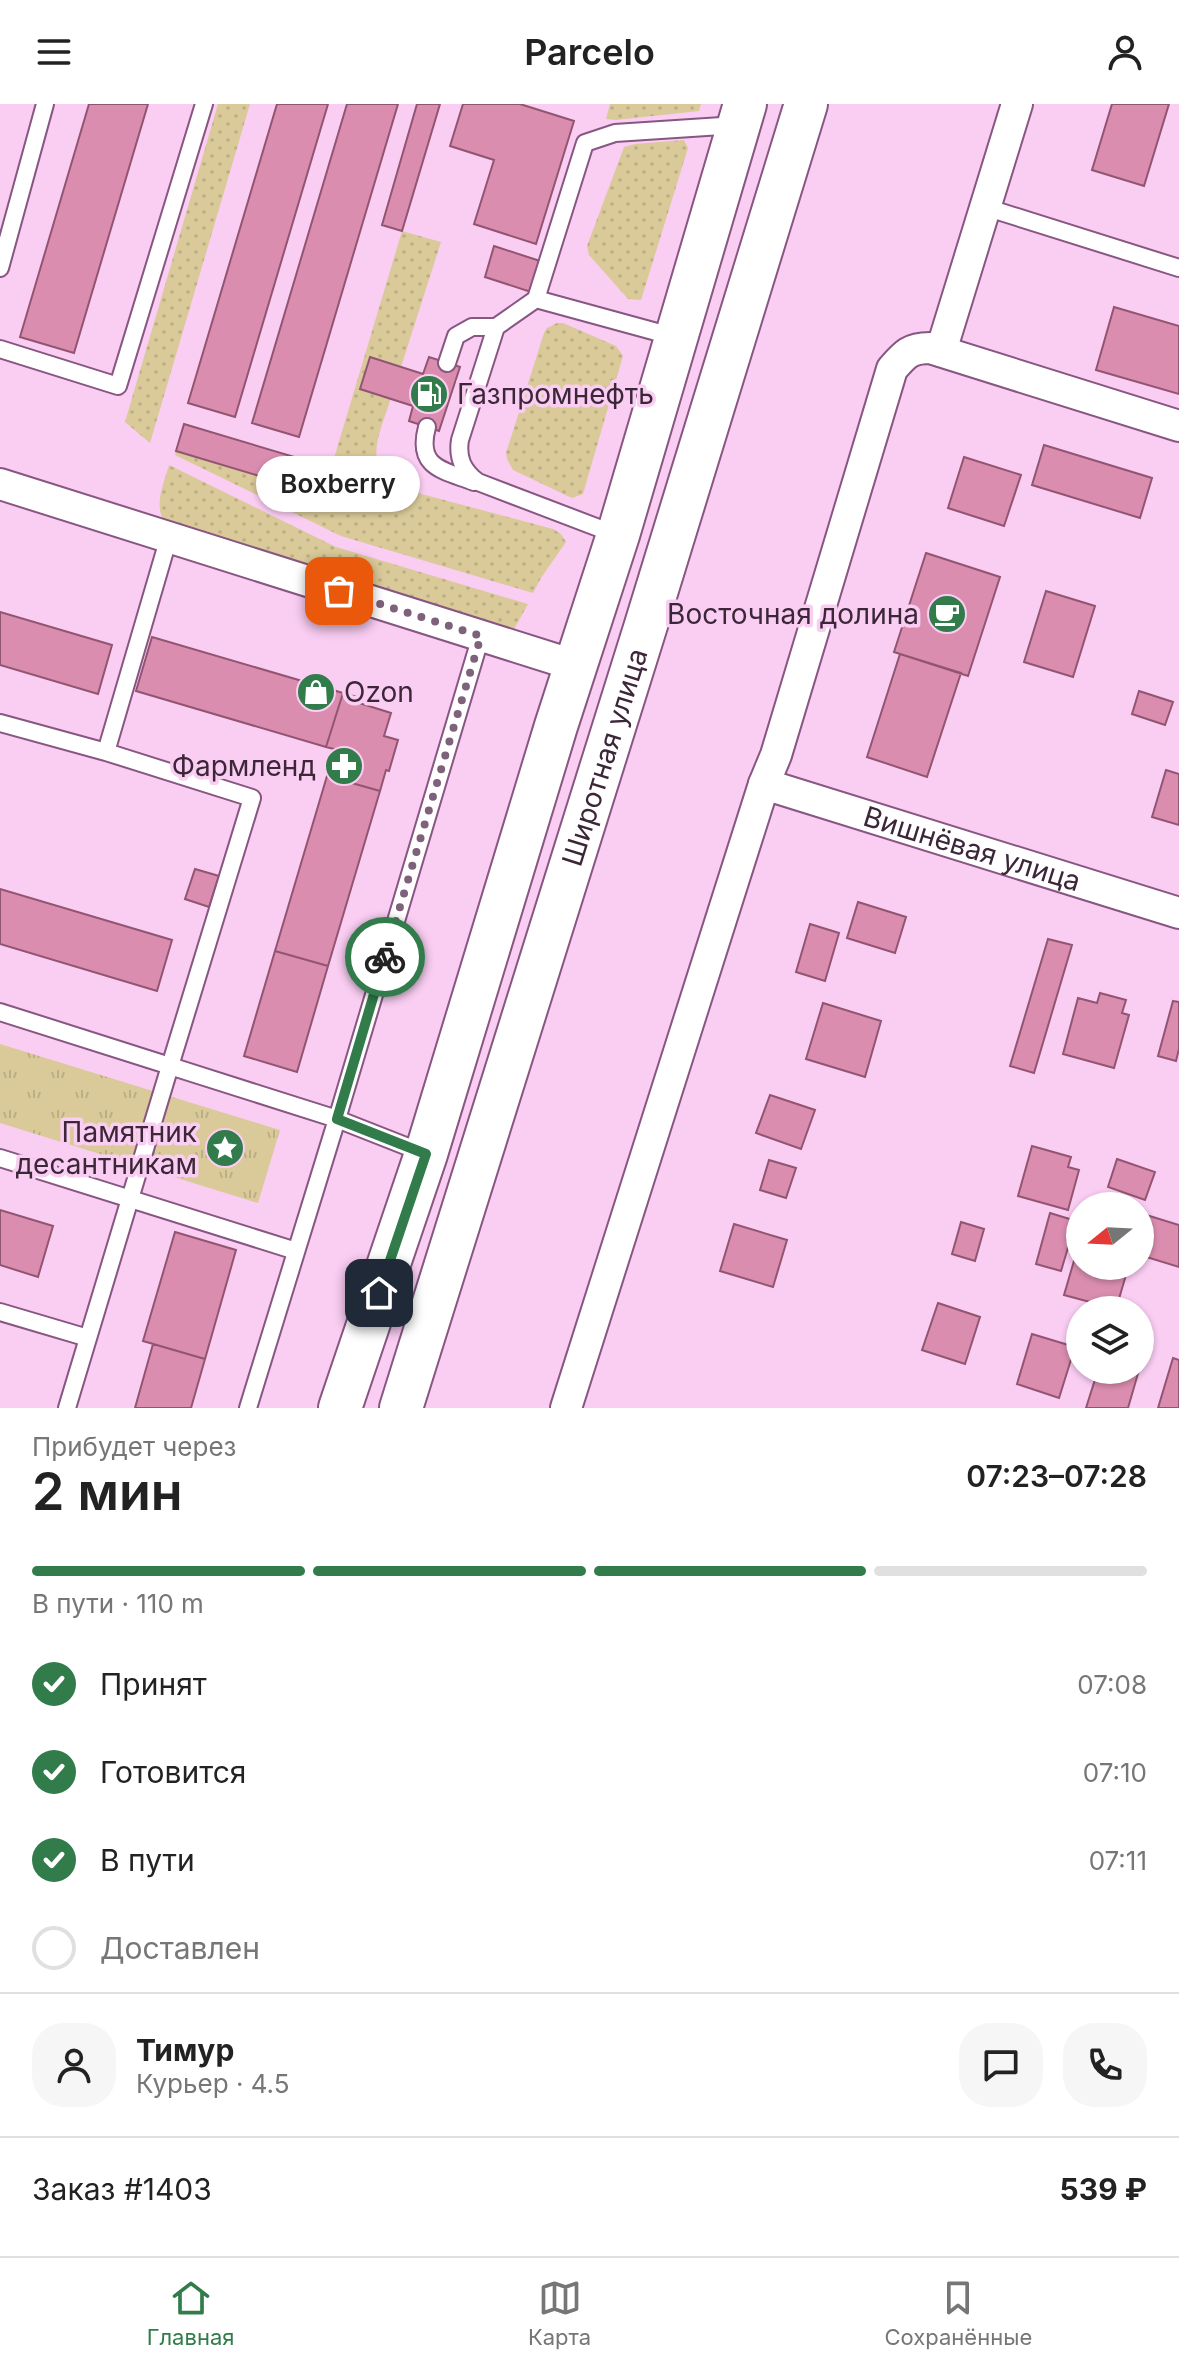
<!DOCTYPE html>
<html lang="ru">
<meta charset="utf-8">
<style>
body{margin:0;font-family:Inter,sans-serif;background:#f6f6f6;color:#222;height:100vh;display:flex;flex-direction:column;font-size:30px;white-space:nowrap}
*{box-sizing:border-box;margin:0}
p{font-size:26px;color:#767676}
.icon{flex:none;width:44px;height:44px;fill:none;stroke:currentColor;stroke-width:2;stroke-linecap:round;stroke-linejoin:round}
.map{position:relative;height:1304px;overflow:hidden}
.sheet{display:flex;flex-direction:column;background:#fff;flex:1}
.sheet>*{flex:none}
.needle{width:52px;rotate:252deg}
.controls{position:absolute;left:1066px;top:1088px;display:grid;gap:16px}
.controls a{display:grid;place-items:center;width:88px;height:88px;border-radius:50%;background:#fff;box-shadow:0 2px 6px #0004;font-size:40px}
.pin{position:absolute;display:grid;place-items:center;width:68px;height:68px;color:#fff;margin:-34px;border-radius:16px;box-shadow:0 4px 12px #0006}
.courier{position:absolute;display:grid;place-items:center;width:80px;height:80px;margin:-40px;border:6px solid #317c4a;border-radius:50%;background:#fff;color:#222;box-shadow:0 2px 10px #0007}
.bubble{position:absolute;height:56px;border-radius:28px;background:#fff;box-shadow:0 2px 6px #0004;font-size:26px;font-weight:600;line-height:56px;text-align:center}
.overview em{font-style:normal;font-weight:600}
.overview div{display:flex;flex-direction:column-reverse}
.overview{display:flex;align-items:center;justify-content:space-between;height:136px;padding:0 32px}
h1{font-size:52px;font-weight:600;line-height:60px}
.bar{display:grid;grid-template-columns:repeat(4,1fr);gap:12px 8px;align-content:center;height:96px;padding:0 32px}
.bar i{height:10px;border-radius:6px;background:#e0e0e0}
.bar .active{background:#317c4a}
.bar p{grid-column:span 4}
.line{display:flex;align-items:center;gap:20px;padding:0 32px;border-top:2px solid #e0e0e0}
.line div{flex:1}
.round{display:grid;place-items:center;flex:none;width:84px;height:84px;border-radius:32px;background:#f6f6f6}
ol{padding:0 32px;list-style:none}
li{display:flex;align-items:center;gap:24px;height:88px}
li p{margin-inline-start:auto}
li .icon{padding:8px;border-radius:50%;background:#317c4a;color:#fff;stroke-width:4}
li:last-child{color:#767676}
li i{width:44px;height:44px;border:4px solid #e0e0e0;border-radius:50%}
header{display:flex;justify-content:space-between;align-items:center;height:104px;padding:0 32px;background:#fff;font-size:36px;font-weight:600}
.tabs{display:flex;justify-content:space-around;align-items:center;height:112px;border-top:2px solid #e0e0e0;background:#fff;font-size:22px;color:#767676}
.tabs a{display:grid;justify-items:center;gap:4px}
.tabs .active{color:#317c4a}
.map>svg:first-child{display:block}
</style>
<header><svg class="icon" aria-label="menu" viewBox="0 0 24 24"><path d="M4 6h16M4 12h16M4 18h16"/></svg>Parcelo<svg class="icon" aria-label="person" viewBox="0 0 24 24"><circle cx="12" cy="8" r="4"/><path d="M4 21q1-7 8-7t8 7"/></svg></header>
<div class="map">
<svg width="1179" height="1304" viewBox="0 0 1179 1304">
<defs>
<pattern id="grass-dots" width="8" height="8" patternUnits="userSpaceOnUse" patternTransform="scale(2)"><rect width="8" height="8" fill="#daca99"/><path d="M2 2h.1M6 6h.1" fill="none" stroke="#bcae85" stroke-width="1.8" stroke-linecap="round"/></pattern>
<pattern id="park-tufts" width="24" height="20" patternUnits="userSpaceOnUse" patternTransform="scale(2)"><rect width="24" height="20" fill="#daca99"/><path d="M3 7l-1-3M5 7V3M7 7l1-3M15 17l-1-3M17 17v-4M19 17l1-3" fill="none" stroke="#bcae85"/></pattern>
</defs>
<rect width="100%" height="100%" fill="#facdf3"/>
<path fill="url(#grass-dots)" d="M218 0H250L150 339 125 318Z
M610 0H701L699 7 616 16 606 15Z
M684 36 688 44 641 196 628 195 589 151 587 142 624 43 635 40Z
M402 127 441 138 401 263 370 253 360 284 391 294C381 326 360 365 399 384L553 425 561 430 566 438 541 474 533 489 341 432 175 351 176 347 323 391Z
M557 219H563L616 242 623 252 583 390 572 394 513 366 507 355 506 349 544 229 547 224Z
M169 361 336 443 528 500 513 527 165 418C153 402 164 379 169 361Z"/>
<path fill="url(#park-tufts)" d="M0 940 280 1026 258 1099 0 1019Z"/>
<path fill="#db8db0" stroke="#925571" stroke-width="2" d="M89 0H148L74 249 20 233Z
M277 0H328L235 313 188 299Z
M347 0H398L299 333 252 319Z
M417 0H440L402 127 382 121Z
M463 0H520L574 17 536 140 474 120 494 56 450 42Z
M1112 0H1169L1144 82 1092 66Z
M494 142 540 157 531 188 485 173Z
M1114 203 1179 222V290L1096 266Z
M370 253 423 270 429 253 460 263 439 327 409 317 413 302 360 285Z
M184 320 331 364 323 391 176 347Z
M1044 341 1152 374 1140 414 1032 381Z
M964 353 1021 371 1004 422 948 404Z
M926 449 1000 473 968 572 894 548Z
M1046 487 1095 502 1073 573 1024 558Z
M0 508 112 541 98 590 0 561Z
M152 533 343 589 326 643 136 587Z
M900 550 961 569 927 673 867 653Z
M1139 587 1173 598 1165 621 1132 610Z
M343 589 357 593 356 598 391 609 384 632 398 636 389 667 386 666 380 687 327 672 334 645 326 643Z
M1166 666 1179 670V721L1152 713Z
M327 672 380 687 328 862 275 847Z
M195 765 219 772 209 803 185 795Z
M0 785 172 836 157 887 0 840Z
M858 798 906 813 895 849 847 834Z
M810 820 839 829 825 877 796 868Z
M1048 835 1072 841 1034 969 1010 962Z
M275 847 328 862 297 968 244 952Z
M1100 889 1126 896 1122 909 1129 911 1114 964 1063 950 1078 894 1097 899Z
M1173 897 1179 898V945L1176 957 1158 952Z
M823 899 881 917 865 973 806 955Z
M770 991 815 1006 801 1045 756 1029Z
M1032 1042 1071 1053 1068 1063 1079 1066 1068 1106 1018 1092Z
M1117 1055 1155 1068 1145 1096 1108 1083Z
M769 1056 796 1064 786 1094 760 1086Z
M0 1106 53 1122 38 1173 0 1161Z
M1050 1109 1076 1117 1061 1167 1036 1160Z
M1140 1109 1179 1121V1163L1140 1151Z
M961 1118 984 1125 975 1157 952 1150Z
M734 1120 787 1136 773 1183 720 1167Z
M175 1128 236 1146 205 1255 143 1237Z
M1076 1150 1080 1151V1162H1120L1128 1164 1116 1205 1064 1191Z
M938 1199 980 1213 965 1260 922 1246Z
M1032 1230 1075 1243 1059 1294 1017 1280Z
M153 1240 205 1255 191 1304H135Z
M1173 1254 1179 1256V1304H1158Z
M1098 1266H1139L1128 1304H1086Z"/>
<g fill="none" stroke-linecap="round" stroke-linejoin="round">
<g stroke="#875681" stroke-width="20">
<path id="lane" d="M985 103 1179 164
M0 164 45 0
M536 195 585 39 615 29 737 21
M0 245 118 282 204 0
M447 259 456 232 472 223H496
M427 323C416 364 443 366 474 378
M617 431 478 378C463 367 457 354 460 336L496 223 536 195 675 233
M169 433 106 648 252 694 170 962 337 1015 481 532
M0 619 106 648
M0 908 170 962 67 1304
M0 1054 296 1147
M0 1208 88 1234
M248 1304 337 1015 426 1050"/>
</g>
<g stroke="#875681" stroke-width="34">
<g id="street">
<path d="M941 247 1017 0"/>
<path d="M0 380 577 562"/>
<path id="s1" d="M764 680 1179 809"/>
<path d="M566 1304 764 680 776 651 892 265C905 250 910 244 930 244L1179 322"/>
</g>
</g>
<g stroke="#875681" stroke-width="46">
<g id="secondary">
<path d="M340 1304 426 1050 556 622 618 431 745 0"/>
<path id="s2" d="M401 1304 646 521 806 0"/>
</g>
</g>
<use href="#lane" stroke="#fff" stroke-width="16"/>
<use href="#street" stroke="#fff" stroke-width="30"/>
<use href="#secondary" stroke="#fff" stroke-width="42"/>
</g>
<g fill="none" stroke-linecap="round" stroke-linejoin="round">
<path stroke="#7e617a" stroke-width="8" stroke-dasharray="0 14.4" d="M339 487 481 532 385 853"/>
<path stroke="#317c4a" stroke-width="10" d="M379 1189 426 1050 337 1015 385 853"/>
</g>
<defs>
<g id="fuel-disc" transform="scale(2)"><circle r="9.5" fill="#317c4a" stroke="#facdf3"/><path d="M-5.5-6h7V0h2V4h1.3V-2.5L3-4.5l.8-.8L6-3V5H2.5V1h-1V6h-7ZM-4.2-4.7v3.2H.2V-4.7Z" fill="#fff"/></g>
<g id="cafe-disc" transform="scale(2)"><circle r="9.5" fill="#317c4a" stroke="#facdf3"/><path d="M-5.5-4.5H6V0H3Q3 3.5 0 3.5H-2.5Q-5.5 3.5-5.5 0ZM3-3.2v2h1.7v-2ZM-6 4.5H4V6H-6Z" fill="#fff"/></g>
<g id="shop-disc" transform="scale(2)"><circle r="9.5" fill="#317c4a" stroke="#facdf3"/><path d="M-5-2.5h2.3a2.7 3.5 0 0 1 5.4 0H5L5.5 6h-11ZM-1.5-2.5h3a1.5 2.3 0 0 0-3 0Z" fill="#fff"/></g>
<g id="pharmacy-disc" transform="scale(2)"><circle r="9.5" fill="#317c4a" stroke="#facdf3"/><path d="M-2-6h4v4h4v4h-4v4h-4v-4h-4v-4h4Z" fill="#fff"/></g>
<g id="sight-disc" transform="scale(2)"><circle r="9.5" fill="#317c4a" stroke="#facdf3"/><path d="M0-6L1.8-2.2L6-1.7L2.9 1.2L3.7 5.4L0 3.3L-3.7 5.4L-2.9 1.2L-6-1.7L-1.8-2.2Z" fill="#fff"/></g>
</defs>
<g fill-rule="evenodd">
<use href="#fuel-disc" x="429" y="290"/>
<use href="#cafe-disc" x="947" y="510"/>
<use href="#shop-disc" x="316" y="588"/>
<use href="#pharmacy-disc" x="344" y="662"/>
<use href="#sight-disc" x="225" y="1044"/>
</g>
<g text-anchor="middle" stroke-width="7" stroke-linejoin="round" paint-order="stroke">
<g font-size="28" fill="#3c2739" stroke="#facdf3" text-anchor="end">
<text x="457" y="300" text-anchor="start">Газпромнефть</text>
<text x="919" y="520">Восточная долина</text>
<text x="344" y="598" text-anchor="start">Ozon</text>
<text x="316" y="672">Фармленд</text>
<text x="197" y="1038">Памятник<tspan x="197" dy="32">десантникам</tspan></text>
</g>
<g font-size="28" fill="#3c2739" stroke="#facdf3">
<text dy="10" stroke="none"><textPath href="#s2" startOffset="682">Широтная улица</textPath></text>
<text dy="10" stroke="none"><textPath href="#s1" startOffset="218">Вишнёвая улица</textPath></text>
</g>
</g>
</svg>
<div class="controls">
<a><svg class="needle" viewBox="-14 -14 28 28"><path d="M0-13l5 13h-10z" fill="#e53935"/><path d="M0 13l5-13h-10z" fill="#767676"/></svg></a>
<a><svg class="icon" aria-label="layers" viewBox="0 0 24 24"><path d="M12 4l9 5-9 5-9-5zM3 14l9 5 9-5"/></svg></a>
</div>
<div class="pin" style="left:339px;top:487px;background:#ea580c"><svg class="icon" aria-label="bag" viewBox="0 0 24 24"><path d="M5 8h14l-1 12H6zM9 8a3 3 0 0 1 6 0"/></svg></div>
<div class="pin" style="left:379px;top:1189px;background:#1f2937"><svg class="icon" aria-label="home" viewBox="0 0 24 24"><path d="M3 11l9-7 9 7M6 9v11h12V9"/></svg></div>
<div class="courier" style="left:385px;top:853px"><svg class="icon" aria-label="bike" viewBox="0 0 24 24"><circle cx="6" cy="16" r="4"/><circle cx="18" cy="16" r="4"/><path d="M6 16l4-8h5l3 8M10 8l3 8H6M13 5h3"/></svg></div>
<div class="bubble" style="left:256px;top:352px;width:164px">Boxberry</div>
</div>
<section class="sheet">
<div class="overview"><div><h1>2 мин</h1><p>Прибудет через</p></div><em>07:23–07:28</em></div>
<div class="bar"><i class="active"></i><i class="active"></i><i class="active"></i><i></i><p>В пути · 110 m</p></div>
<ol>
<li><svg class="icon" aria-label="check" viewBox="0 0 24 24"><path d="M5 12l5 5 9-10"/></svg>Принят<p>07:08</p></li>
<li><svg class="icon" aria-label="check" viewBox="0 0 24 24"><path d="M5 12l5 5 9-10"/></svg>Готовится<p>07:10</p></li>
<li><svg class="icon" aria-label="check" viewBox="0 0 24 24"><path d="M5 12l5 5 9-10"/></svg>В пути<p>07:11</p></li>
<li><i></i>Доставлен</li>
</ol>
<div class="line" style="height:144px"><a class="round"><svg class="icon" aria-label="person" viewBox="0 0 24 24"><circle cx="12" cy="8" r="4"/><path d="M4 21q1-7 8-7t8 7"/></svg></a><div><b>Тимур</b><p>Курьер · 4.5</p></div><a class="round"><svg class="icon" aria-label="chat" viewBox="0 0 24 24"><path d="M4 5h16v11H9l-5 4z"/></svg></a><a class="round"><svg class="icon" aria-label="phone" viewBox="0 0 24 24"><path d="M5 4h4l2 5-3 2q2 4 5 5l2-3 5 2v4C11 20 4 13 5 4z"/></svg></a></div>
<div class="line" style="height:104px"><div>Заказ #1403</div><b>539 ₽</b></div>
</section>
<nav class="tabs">
<a class="active"><svg class="icon" aria-label="home" viewBox="0 0 24 24"><path d="M3 11l9-7 9 7M6 9v11h12V9"/></svg>Главная</a>
<a><svg class="icon" aria-label="map" viewBox="0 0 24 24"><path d="M3 6l6-2 6 2 6-2v14l-6 2-6-2-6 2zM9 4v14M15 6v14"/></svg>Карта</a>
<a><svg class="icon" aria-label="saved" viewBox="0 0 24 24"><path d="M7 4h10v16l-5-4-5 4z"/></svg>Сохранённые</a>
</nav>
